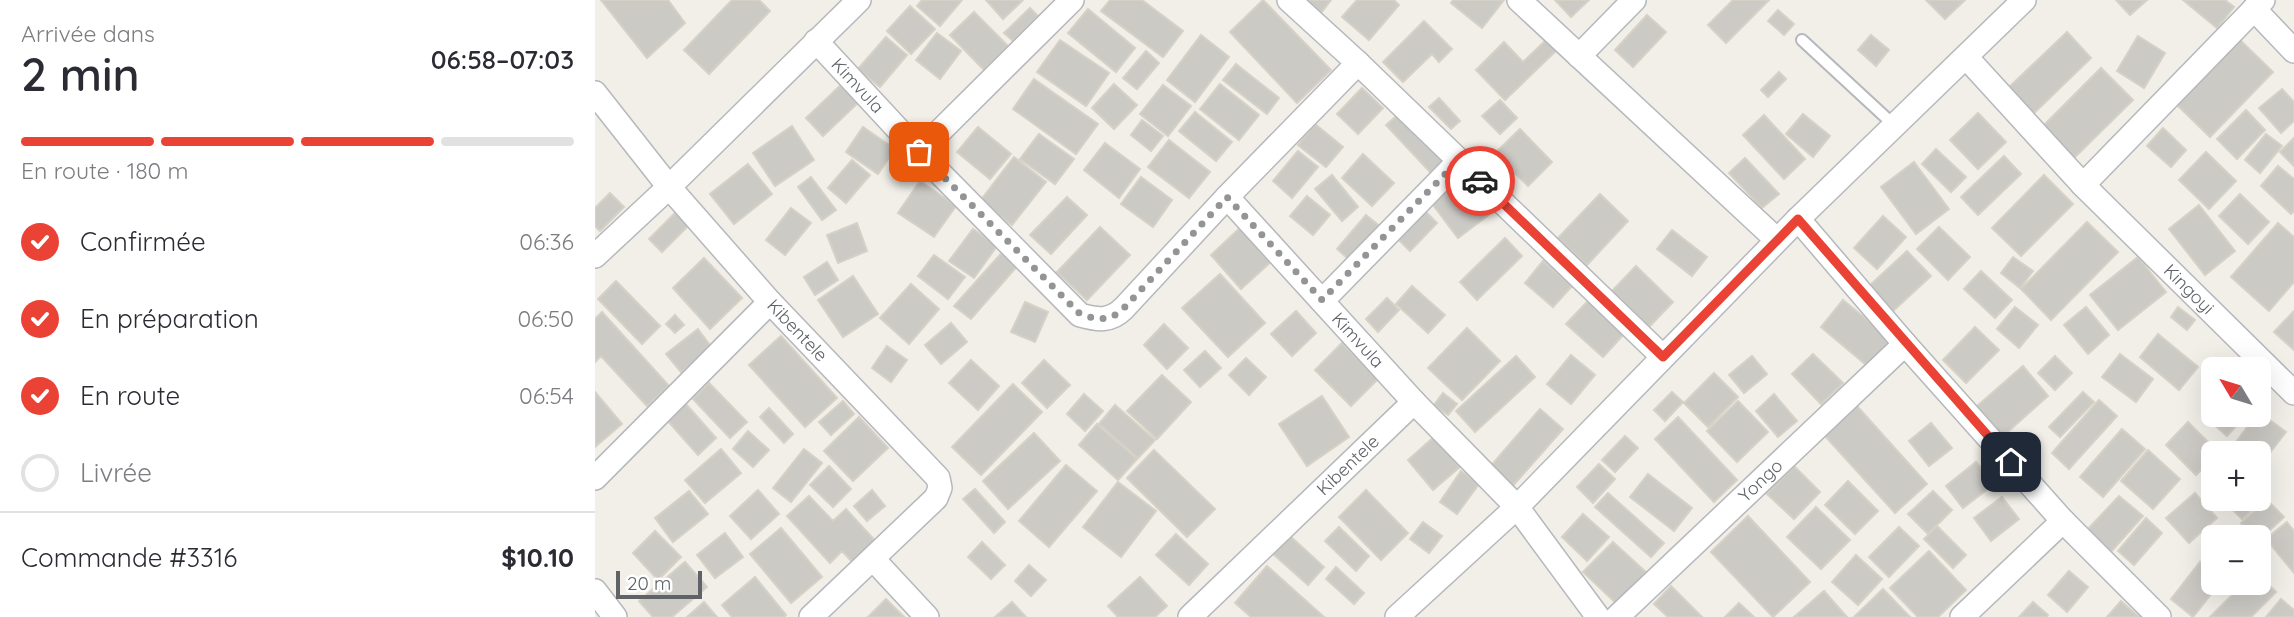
<!DOCTYPE html>
<html lang="fr">
<meta charset="utf-8">
<style>
body{margin:0;font-family:Quicksand,sans-serif;background:#f7f7f7;color:#2b2b33;height:100vh;display:flex;flex-direction:column;font-size:26px;white-space:nowrap}
*{box-sizing:border-box;margin:0}
p{font-size:23px;color:#7c7c81}
.icon{flex:none;width:38px;height:38px;fill:none;stroke:currentColor;stroke-width:2;stroke-linecap:round;stroke-linejoin:round}
.map{position:relative;flex:1;overflow:hidden}
.details{display:flex;flex-direction:column;background:#fff;width:595px}
.details>*{flex:none}
.needle{width:46px;rotate:308deg}
.buttons{position:absolute;left:1606px;top:357px;display:grid;gap:14px}
.buttons a{display:grid;place-items:center;width:70px;height:70px;border-radius:10px;background:#fff;box-shadow:0 7px 28px #0002;font-size:35px}
.scale{position:absolute;left:21px;bottom:18px;width:86px;box-sizing:border-box;padding-left:7px;border:4px solid #5f6368;border-top:0;font-size:19px;line-height:24px;white-space:nowrap;color:#5f6368;-webkit-text-stroke:5px #fff;paint-order:stroke}
.pin{position:absolute;display:grid;place-items:center;width:60px;height:60px;color:#fff;margin:-30px;border-radius:14px;box-shadow:0 4px 10px #0006}
.courier{position:absolute;display:grid;place-items:center;width:70px;height:70px;margin:-35px;border:5px solid #ea4335;border-radius:50%;background:#fff;color:#222;box-shadow:0 2px 9px #0007}
.overview em{font-style:normal;font-weight:600}
.overview div{display:flex;flex-direction:column-reverse}
.overview{display:flex;align-items:center;justify-content:space-between;height:119px;padding:0 21px}
h1{font-size:46px;font-weight:600;line-height:52px}
.bar{display:grid;grid-template-columns:repeat(4,1fr);gap:10px 7px;align-content:center;height:84px;padding:0 21px}
.bar i{height:9px;border-radius:5px;background:#e1e1e2}
.bar .selected{background:#ea4335}
.bar p{grid-column:span 4}
.line{display:flex;align-items:center;gap:18px;padding:0 21px;border-top:2px solid #e1e1e2}
.line div{flex:1}
ol{padding:0 21px;list-style:none}
li{display:flex;align-items:center;gap:21px;height:77px}
li p{margin-inline-start:auto}
li .icon{padding:7px;border-radius:50%;background:#ea4335;color:#fff;stroke-width:4}
li:last-child{color:#7c7c81}
li i{width:38px;height:38px;border:4px solid #e1e1e2;border-radius:50%}
main{display:flex;flex:1;min-height:0}
.map>svg:first-child{display:block}
</style>
<main>
<section class="details">
<div class="overview"><div><h1>2 min</h1><p>Arrivée dans</p></div><em>06:58–07:03</em></div>
<div class="bar"><i class="selected"></i><i class="selected"></i><i class="selected"></i><i></i><p>En route · 180 m</p></div>
<ol>
<li><svg class="icon" aria-label="check" viewBox="0 0 24 24"><path d="M5 12l5 5 9-10"/></svg>Confirmée<p>06:36</p></li>
<li><svg class="icon" aria-label="check" viewBox="0 0 24 24"><path d="M5 12l5 5 9-10"/></svg>En préparation<p>06:50</p></li>
<li><svg class="icon" aria-label="check" viewBox="0 0 24 24"><path d="M5 12l5 5 9-10"/></svg>En route<p>06:54</p></li>
<li><i></i>Livrée</li>
</ol>
<div class="line" style="height:91px"><div>Commande #3316</div><b>$10.10</b></div>
</section>
<div class="map">
<svg width="1699" height="617" viewBox="0 0 1699 617">
<rect width="100%" height="100%" fill="#f1efe8"/>
<path fill="#cccac5" stroke="#d6d1c6" stroke-width="2" d="M6 0H73L90 23 52 58Z
M137 0H164L175 11 114 74 89 50Z
M327 0H367L345 26 322 6Z
M391 0H428L408 19Z
M515 0H547L588 31 568 57 506 11Z
M668 0 736 70 702 103 635 32Z
M710 0H736L726 13Z
M762 0H799L804 5 774 40 747 17Z
M858 0H909L887 28 856 3Z
M960 0H994L976 17Z
M1138 0H1174L1131 43 1113 25Z
M1331 0H1370L1350 19Z
M1521 0H1552L1535 15Z
M1588 0H1630L1639 7 1622 28Z
M315 6 340 29 316 54 292 31Z
M435 8 443 16 418 41 409 33Z
M493 9 540 48 521 72 473 33Z
M1183 10 1199 24 1189 35 1173 21Z
M379 12 413 46 389 70 355 35Z
M1052 15 1071 32 1038 67 1020 50Z
M829 21 857 49 844 62 837 54 808 82 788 62Z
M1472 32 1496 58 1436 116 1411 90Z
M342 33 366 51 345 79 321 60Z
M606 35 634 57 600 102 572 80Z
M1276 35 1294 50 1281 66 1263 50Z
M1543 36 1570 53 1549 88 1522 71Z
M291 37 312 55 285 87 263 69Z
M953 38 963 49 910 100 881 70 909 42 928 62Z
M1644 39 1678 72 1615 137 1580 103Z
M465 40 514 73 491 106 442 72Z
M551 51 564 63 542 89 528 78Z
M641 64 684 98 672 114 628 80Z
M1506 68 1538 100 1479 158 1448 126Z
M1184 72 1191 79 1173 97 1166 90Z
M439 79 503 124 481 154 418 109Z
M248 83 265 101 228 136 211 118Z
M519 84 542 105 519 129 497 108Z
M625 84 664 115 644 140 605 109Z
M568 85 596 106 573 136 545 114Z
M767 88 788 108 763 134 742 114Z
M1687 89 1699 102V121L1686 133 1664 108Z
M844 98 865 121 856 129 834 107Z
M905 100 922 118 905 134 887 116Z
M1651 110 1670 130 1642 159 1622 139Z
M600 112 637 142 621 161 584 131Z
M806 112 852 160 837 174 791 125Z
M1383 113 1411 142 1383 169 1355 140Z
M1208 114 1235 136 1218 157 1191 134Z
M1169 115 1210 159 1189 179 1148 135Z
M547 120 568 136 556 151 536 135Z
M720 124 748 147 731 167 703 145Z
M197 126 219 160 180 186 158 153Z
M268 127 300 149 283 174 251 152Z
M383 127 416 154 395 179 362 152Z
M1568 128 1591 150 1576 167 1552 146Z
M925 129 957 162 933 186 907 160 900 166 893 160Z
M444 134 479 159 460 184 425 159Z
M1671 134 1687 146 1665 173 1650 160Z
M1699 138V166L1685 152Z
M574 140 615 172 594 198 553 167Z
M510 143 545 169 524 198 489 170Z
M1341 149 1371 177 1356 192 1327 164Z
M703 151 723 167 697 198 678 181Z
M1611 152 1641 181 1614 209 1584 180Z
M768 154 799 183 777 206 747 178Z
M1409 156 1426 174 1383 215 1366 197Z
M419 157 451 182 417 225 385 201Z
M1150 158 1184 194 1167 208 1134 173Z
M257 160 275 175 251 203 233 188Z
M1319 162 1354 209 1321 234 1286 187Z
M153 164 177 194 139 224 115 194Z
M1683 166 1699 179V211L1696 214 1666 186Z
M872 172 900 210 863 238 835 201Z
M737 175 763 207 747 221 720 189Z
M1449 175 1478 204 1426 256 1397 228Z
M216 177 241 210 227 220 203 187Z
M546 177 577 200 558 227 526 204Z
M325 181 361 206 339 237 303 213Z
M15 193 29 207 5 231 0 226V208Z
M1005 194 1033 221 992 265 963 238Z
M1645 194 1674 222 1653 244 1624 216Z
M712 196 735 215 718 235 695 216Z
M472 197 492 215 456 254 435 235Z
M1604 205 1640 251 1610 275 1574 229Z
M196 208 216 223 190 255 171 240Z
M827 208 842 223 815 251 800 236Z
M82 211 95 224 67 252 54 239Z
M771 215 787 228 758 263 742 249Z
M1288 216 1311 237 1282 269 1259 248Z
M1492 222 1523 252 1456 320 1426 289Z
M262 223 272 251 243 263 232 235Z
M1683 223 1699 237V282L1674 311 1636 277Z
M647 226 678 260 646 289 616 255Z
M505 227 535 255 492 300 462 272Z
M1344 227 1375 257 1353 280 1322 249Z
M378 229 402 246 379 278 354 261Z
M1077 230 1112 257 1097 276 1062 249Z
M910 238 927 256 882 300 865 282Z
M411 248 425 263 376 319 359 306Z
M1312 251 1336 276 1297 312 1274 286Z
M339 255 370 277 353 299 323 276Z
M1418 257 1438 271 1425 288 1406 273Z
M1543 257 1571 292 1523 330 1495 295Z
M109 258 147 298 115 329 78 288Z
M948 261 977 286 958 307 930 283Z
M232 262 243 280 220 295 209 277Z
M1041 266 1078 302 1054 327 1017 291Z
M1386 271 1417 300 1400 318 1369 289Z
M625 274 670 323 633 357 587 308Z
M258 276 283 314 248 337 223 300Z
M21 281 65 326 47 344 3 299Z
M316 284 344 309 314 344 285 318Z
M817 286 850 315 833 333 801 304Z
M792 298 804 310 783 332 771 319Z
M1248 300 1299 342 1276 369 1226 327Z
M993 301 1029 334 1008 357 971 324Z
M430 302 453 312 440 342 416 332Z
M1420 307 1443 325 1424 348 1402 329Z
M1491 307 1514 335 1493 354 1469 325Z
M1583 307 1600 320 1592 330 1576 317Z
M701 311 721 333 697 356 676 334Z
M1699 311V350L1679 332Z
M7 312 74 386 52 406 6 356 0 362V319Z
M80 315 89 325 80 333 71 324Z
M356 323 372 342 346 364 330 345Z
M569 324 593 348 572 369 549 345Z
M1380 327 1404 350 1371 383 1348 360Z
M872 328 905 361 867 400 833 368Z
M103 329 117 348 86 372 71 354Z
M1563 334 1603 367 1584 390 1545 357Z
M186 336 242 398 210 427 154 365Z
M747 343 783 379 756 406 720 370Z
M292 346 312 360 296 382 277 368Z
M610 351 626 368 605 387 589 370Z
M1218 354 1248 383 1226 404 1197 374Z
M1525 354 1558 379 1541 402 1507 377Z
M976 355 1000 375 976 404 952 384Z
M921 356 940 377 880 432 861 411Z
M1157 356 1172 374 1149 393 1134 375Z
M1460 356 1477 373 1460 390 1443 373Z
M651 358 671 377 654 395 634 375Z
M376 360 404 386 383 410 354 383Z
M449 360 475 385 452 408 427 383Z
M1428 366 1453 396 1408 436 1382 406Z
M1119 373 1143 397 1113 427 1089 403Z
M567 375 596 402 562 439 532 411Z
M114 383 152 422 135 438 98 399Z
M418 384 447 412 386 475 357 447Z
M0 392 27 424 0 447Z
M1077 392 1088 402 1070 421 1059 410Z
M1488 392 1499 402 1465 437 1454 427Z
M848 393 862 404 853 415 839 405Z
M489 394 508 411 490 431 472 414Z
M1179 394 1202 421 1183 437 1161 411Z
M727 396 754 437 712 466 684 424Z
M1504 400 1522 416 1474 469 1457 453Z
M248 401 259 414 236 435 224 422Z
M1143 401 1173 432 1142 462 1112 431Z
M1619 402V415H1651L1632 436 1608 415Z
M90 403 121 438 103 455 72 420Z
M520 405 560 440 543 458 504 424Z
M1262 406 1332 484 1300 513 1230 436Z
M174 408 198 434 189 443 165 417Z
M945 409 968 429 916 488 894 468Z
M1664 412 1691 432 1664 467V453H1633L1661 415H1664Z
M264 417 293 448 258 481 229 451Z
M1083 417 1142 480 1119 502 1060 439Z
M1593 422 1624 453H1619V458L1601 475 1571 445Z
M1336 423 1357 448 1334 466 1314 441Z
M502 424 542 459 523 480 484 445Z
M1527 429 1550 449 1508 497 1485 477Z
M153 431 174 450 158 467 138 449Z
M439 433 465 461 413 509 388 481Z
M1030 436 1043 448 1020 472 1007 460Z
M839 437 865 467 838 490 813 460Z
M126 449 146 473 110 503 90 480Z
M209 449 227 463 196 502 178 488Z
M559 450 620 509 592 537 532 478Z
M1553 450 1585 479 1558 509 1526 481Z
M1381 462 1399 484 1368 508 1351 486Z
M1004 464 1020 479 998 503 982 487Z
M471 465 502 491 454 547 424 521Z
M234 466 256 489 238 507 215 485Z
M1199 466 1225 492 1199 519 1172 494Z
M866 471 884 484 862 514 845 502Z
M1053 474 1097 508 1079 531 1035 497Z
M1253 481 1283 511 1260 534 1230 505Z
M523 482 561 511 526 557 488 527Z
M380 489 410 522 399 533 368 499Z
M163 490 184 514 156 539 135 516Z
M277 490 290 506 272 521 259 506Z
M771 490 813 533 786 560 744 517Z
M94 491 113 514 78 542 60 518Z
M1338 491 1357 510 1333 534 1313 514Z
M1013 493 1069 543 1056 557 1000 507Z
M1600 493 1622 518 1594 543 1571 518Z
M214 496 238 521 251 509 284 545 261 566 247 551 235 563 192 516Z
M1524 496 1548 516 1515 553 1492 530Z
M1664 496 1668 500 1647 519 1638 510 1650 499H1664Z
M1407 497 1424 519 1396 541 1379 518Z
M1672 500 1689 517 1664 540V537H1659L1646 523Z
M1221 507 1255 540 1226 569 1192 537Z
M988 514 1014 537 992 561 967 537Z
M1153 516 1215 582 1178 617 1116 552Z
M1551 518 1567 533 1539 565 1523 551Z
M828 522 847 536 834 553 815 539Z
M1692 522 1699 531V573L1671 539Z
M1342 526 1371 555 1358 568 1329 539Z
M744 527 774 556 761 571 730 541Z
M1304 527 1324 546 1294 577 1274 557Z
M186 528 227 577 196 603 155 554Z
M60 531 86 557 63 580 38 553Z
M130 533 148 557 120 578 102 555Z
M581 534 613 564 594 585 561 555Z
M694 535 729 567 713 585 678 554Z
M387 542 410 565 396 579 373 557Z
M1018 542 1053 574 1023 605 988 572Z
M1334 551 1371 590 1343 617H1323L1295 588Z
M1261 555 1287 579 1263 605 1237 582Z
M90 562 112 587 77 617H58L44 601Z
M1605 562 1619 573V583H1625L1598 617 1576 599Z
M434 565 451 580 436 596 420 581Z
M672 566 729 617H656L640 603Z
M741 567 769 593 759 604 731 579Z
M1474 571 1493 587 1472 612 1453 595Z
M1664 575 1681 592 1656 617H1615L1649 583H1664Z
M160 577 191 615 189 617H137L127 605Z
M545 577 572 606 560 617H523L513 606Z
M1076 586 1107 617H1073L1059 604Z
M1288 589 1315 617H1259Z
M1229 591 1252 617H1199Z
M291 599 309 617H273Z
M1686 599 1699 610V617H1671Z
M1526 601 1544 617H1512Z
M109 602 122 617H92Z
M417 602 431 617H400Z
M1438 602 1453 615 1451 617H1424Z
M1144 603 1159 617H1130Z"/>
<g fill="none" stroke-linecap="round" stroke-linejoin="round">
<g stroke="#b5b8bc" stroke-width="14">
<path id="lane" d="M1207 40 1300 126"/>
</g>
<g stroke="#b5b8bc" stroke-width="26">
<g id="street">
<path d="M694 0 763 63 1068 357"/>
<path d="M924 0 1182 240"/>
<path d="M1659 9 1699 51"/>
<path id="s1" d="M221 41 324 152 485 315C503 320 515 322 529 308L632 197 763 63"/>
<path d="M984 56 1039 0"/>
<path id="s2" d="M1371 57 1488 185 1699 393"/>
<path id="s3" d="M0 93 74 187 175 302 343 478 345 488 341 498 216 617"/>
<path d="M324 152 477 0"/>
<path d="M1488 185 1668 0"/>
<path id="s4" d="M632 197 819 402 922 507 1003 617"/>
<path d="M1203 219 1310 344 1468 521 1564 617"/>
<path d="M0 256 74 187 264 0"/>
<path d="M727 301 864 161"/>
<path d="M0 478 175 302"/>
<path d="M278 559 332 617"/>
<path d="M0 591 20 617"/>
<path id="s5" d="M595 617 819 402"/>
<path d="M802 617 922 507 1203 219 1429 0"/>
<path id="s6" d="M1022 617 1310 344"/>
<path d="M1367 617 1468 521"/>
</g>
</g>
<use href="#lane" stroke="#fff" stroke-width="10"/>
<use href="#street" stroke="#fff" stroke-width="23"/>
</g>
<g fill="none" stroke-linecap="round" stroke-linejoin="round">
<path stroke="#929495" stroke-width="7" stroke-dasharray="0 12.6" d="M324 152 485 314C503 320 515 322 529 308L632 197 727 300 864 160 885 181"/>
<path stroke="#ea4335" stroke-width="9" d="M885 181 1068 357 1203 219 1416 462"/>
</g>
<g text-anchor="middle" stroke-width="6" stroke-linejoin="round" paint-order="stroke">
<g font-size="18" fill="#5f6368" stroke="#fff">
<text dy="6" stroke="none"><textPath href="#s1" startOffset="61">Kimvula</textPath></text>
<text dy="6" stroke="none"><textPath href="#s2" startOffset="322">Kingoyi</textPath></text>
<text dy="6" stroke="none"><textPath href="#s3" startOffset="312">Kibentele</textPath></text>
<text dy="6" stroke="none"><textPath href="#s4" startOffset="194">Kimvula</textPath></text>
<text dy="6" stroke="none"><textPath href="#s5" startOffset="219">Kibentele</textPath></text>
<text dy="6" stroke="none"><textPath href="#s6" startOffset="198">Yongo</textPath></text>
</g>
</g>
</svg>
<div class="buttons">
<a><svg class="needle" viewBox="-14 -14 28 28"><path d="M0-13l5 13h-10z" fill="#e53935"/><path d="M0 13l5-13h-10z" fill="#7c7c81"/></svg></a>
<a>+</a>
<a>−</a>
</div>
<div class="scale">20 m</div>
<div class="pin" style="left:324px;top:152px;background:#ea580c"><svg class="icon" aria-label="bag" viewBox="0 0 24 24"><path d="M5 8h14l-1 12H6zM9 8a3 3 0 0 1 6 0"/></svg></div>
<div class="pin" style="left:1416px;top:462px;background:#1f2937"><svg class="icon" aria-label="home" viewBox="0 0 24 24"><path d="M3 11l9-7 9 7M6 9v11h12V9"/></svg></div>
<div class="courier" style="left:885px;top:181px"><svg class="icon" aria-label="car" viewBox="0 0 24 24"><path d="M5 17H2v-5l4-1 3-4h7l3 4 3 1v5h-3M9 17h6M6 11h13"/><circle cx="7" cy="17" r="2"/><circle cx="17" cy="17" r="2"/></svg></div>
</div>
</main>
